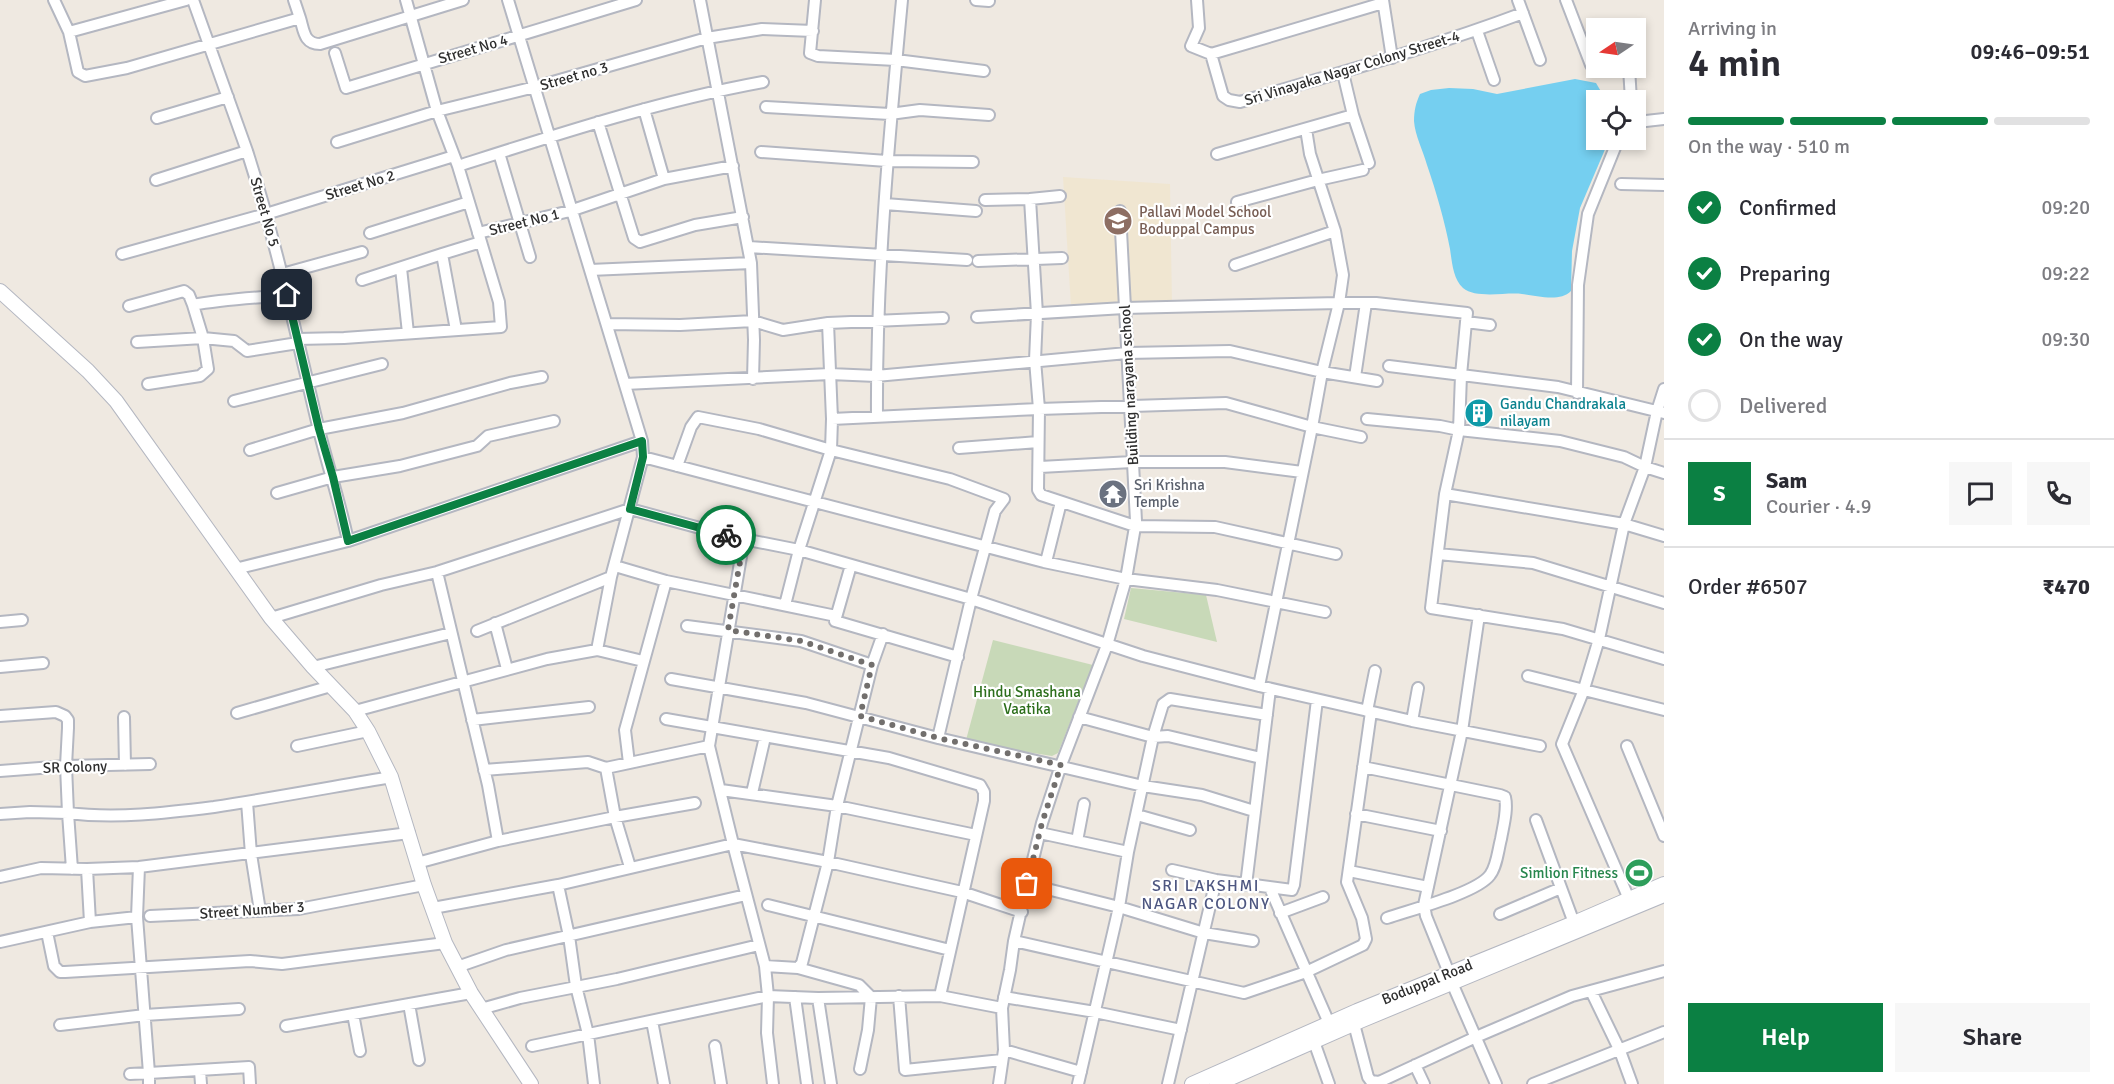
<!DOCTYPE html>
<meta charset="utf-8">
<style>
body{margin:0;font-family:Signika,sans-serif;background:#f7f7f7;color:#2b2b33;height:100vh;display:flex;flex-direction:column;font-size:22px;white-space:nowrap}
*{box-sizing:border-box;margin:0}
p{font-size:20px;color:#7c7c81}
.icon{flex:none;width:33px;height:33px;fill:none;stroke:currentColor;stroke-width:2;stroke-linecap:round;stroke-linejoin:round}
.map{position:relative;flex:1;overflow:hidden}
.side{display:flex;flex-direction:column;background:#fff;width:450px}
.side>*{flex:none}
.needle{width:39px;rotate:257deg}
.controls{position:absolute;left:1586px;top:18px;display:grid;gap:12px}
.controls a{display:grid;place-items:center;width:60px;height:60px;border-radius:0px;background:#fff;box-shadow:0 3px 9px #0003;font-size:30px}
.pin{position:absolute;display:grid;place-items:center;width:51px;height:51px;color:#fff;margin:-26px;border-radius:12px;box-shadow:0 3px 9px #0006}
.courier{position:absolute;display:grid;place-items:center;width:60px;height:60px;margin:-30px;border:4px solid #0b8043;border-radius:50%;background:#fff;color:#222;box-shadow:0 2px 8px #0007}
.head em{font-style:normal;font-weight:600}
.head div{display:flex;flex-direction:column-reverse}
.head{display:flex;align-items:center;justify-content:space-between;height:102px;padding:0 24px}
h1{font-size:39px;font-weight:600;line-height:45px}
.bar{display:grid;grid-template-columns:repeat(4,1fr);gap:9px 6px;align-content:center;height:72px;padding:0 24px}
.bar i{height:8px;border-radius:4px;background:#e1e1e2}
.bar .active{background:#0b8043}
.bar p{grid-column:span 4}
.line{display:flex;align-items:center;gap:15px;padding:0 24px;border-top:2px solid #e1e1e2}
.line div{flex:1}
.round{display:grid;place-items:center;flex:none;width:63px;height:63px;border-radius:0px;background:#f7f7f7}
ol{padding:0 24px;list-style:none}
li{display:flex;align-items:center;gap:18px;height:66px}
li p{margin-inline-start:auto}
li .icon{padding:6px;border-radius:50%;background:#0b8043;color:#fff;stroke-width:4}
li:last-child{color:#7c7c81}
li i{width:33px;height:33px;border:3px solid #e1e1e2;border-radius:50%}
.action{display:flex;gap:12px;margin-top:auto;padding:12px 24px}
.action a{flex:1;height:69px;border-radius:0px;background:#0b8043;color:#fff;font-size:24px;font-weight:600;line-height:69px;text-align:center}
.action a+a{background:#f7f7f7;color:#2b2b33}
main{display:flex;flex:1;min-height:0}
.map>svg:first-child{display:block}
</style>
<main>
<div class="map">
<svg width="1664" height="1084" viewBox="0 0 1664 1084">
<rect width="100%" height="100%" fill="#efe9e1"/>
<path fill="#f0e6d1" d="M1063 177 1170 184 1172 304 1071 306Z"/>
<path fill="#c8d9b8" d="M1131 588 1206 595 1217 642 1124 619Z
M993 640 1093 665 1058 753 1052 756 995 747 966 740Z"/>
<path fill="#75cff0" d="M1575 79 1596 83 1606 100H1596V140H1609L1580 208 1572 251 1571 291C1559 303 1536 295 1522 294 1506 292 1476 299 1463 288 1453 279 1452 262 1450 249 1445 222 1436 191 1427 165 1423 150 1415 136 1414 121 1414 110 1416 103 1420 94L1431 90 1449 88 1473 89 1497 94Z"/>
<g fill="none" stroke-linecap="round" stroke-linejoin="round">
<g stroke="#b4b7c1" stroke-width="14">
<path id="street" d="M54 0 69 32 78 72 85 76 127 68 300 18C304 31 304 44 320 44L463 0
M193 0 247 151
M294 0 300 18
M508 0 642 441 643 457 611 577 597 650
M700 0 751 263 754 340 753 379
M815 0 810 53 818 56 896 60 984 71
M976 0 989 1
M1197 0 1199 28 1191 46 1211 54 1383 3
M1383 0 1392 58
M1518 0 1540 60
M1566 0 1591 65
M1477 31 1494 80
M69 32 186 0
M335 53 346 88 636 0
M1211 54 1223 96 1229 100 1240 102C1335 74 1430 48 1523 13
M1629 68 1631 100
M766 107 890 114 920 110 989 115
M644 109 664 179
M1353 115 1369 163
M157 118 228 97
M598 122 634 238 640 242 695 225 743 217
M1637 122 1664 119
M1306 129 1310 154 1335 231 1343 275 1339 303 1322 372 1312 427 1259 686 1412 721 1540 746
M337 142 437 111 535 87 707 38 762 29 813 31
M761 152 887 161 973 162
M499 153 530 257
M1217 154 1353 115 1343 73
M458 166C558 134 659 101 763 82
M156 180 247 151C276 241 296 334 318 426 327 464 340 502 348 541
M1621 184 1664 185
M1030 199 1060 196
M985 200 1030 199 1037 314 1035 360 1039 409 1038 490 1041 495 1135 526 1215 527 1336 554
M1237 202 1318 180 1363 170
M885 204 976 211
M370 233 469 202
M478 233 570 211 664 179 733 166
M749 247 967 260
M122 254 266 214 454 156
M978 261 1062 258
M1235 265 1335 231
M401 268 408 333
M590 270 751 263
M282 274 362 252
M362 280 442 254
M129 306 184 291 189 295 193 305
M977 317 1124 308 1339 303H1376L1467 313 1466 322
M607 324 680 325 753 321 783 330 828 323
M1490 325 1466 322 1461 375 1459 430 1445 494 1431 608 1563 629 1664 659
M456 330 442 254 481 242
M297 339 344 338 501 327 499 302 481 242 458 166 437 111 406 0
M137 342 203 338 234 341 247 351 298 343
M1389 366 1558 387 1664 413
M1355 377 1366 303
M148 384 200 376 208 369 203 338 193 305C224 299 255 298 287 295
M625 384 830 374 876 376 1127 353 1230 351 1322 372 1377 381
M1577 393 1578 285 1588 214 1618 140
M234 401 382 364
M877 416C876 277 889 138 902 0
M832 419 1039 409 1226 403 1312 427 1361 437
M1367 419 1440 426 1459 430 1560 441 1624 457 1645 467 1664 473
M959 448 1038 442
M250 450 319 429 403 413 510 383 542 377
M643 457 1044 562 1126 579 1217 590 1325 612
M677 466 691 427 698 417 759 429 831 450 832 419 828 323 943 318
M1040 467 1132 462H1225L1302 472
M277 493 333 477 400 466 477 446 488 436 554 421
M1445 494 1624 524 1664 536
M744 539 709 746 733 844 828 862 962 892 1022 912
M1438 554 1533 563 1664 603
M1046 562 1061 502
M851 565 835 621 958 657
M615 566 666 581 836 616
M235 569 348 541 642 441
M785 605 799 550 831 450 950 479 1004 499 995 511 971 599 938 738 1143 786 1202 795 1254 811
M271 618 381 585 437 572 630 509 733 537 799 550 971 599 1143 656 1259 686
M0 622 22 620
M495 623 507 669
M687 626 801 641 872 665
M477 631 611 577
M0 667 43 663
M313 667 451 633
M1528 676 1664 710
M671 679 806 703 938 738
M355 711 547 659 597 650 643 661
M1367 711 1375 671
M237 713 331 686
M0 716 56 712 65 716 68 720V728L66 766 68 813C116 819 166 813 214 807 273 798 332 787 391 777
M124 717 125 765
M1079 717 1153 737 1163 704 1170 699 1267 715
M666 719 889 758 980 785 984 792V801L940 996
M472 720 589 707
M1412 721 1418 688
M297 746 368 731
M1627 746 1664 836
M629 763 625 730 666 581
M1363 767 1500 795 1505 797C1508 810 1503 827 1501 839 1498 850 1497 866 1490 875 1477 893 1410 910 1387 918
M606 768 709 746
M484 770 588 762 606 768 615 817 630 867
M0 771 66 766 150 764
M721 790 837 806 976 835
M752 793 765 737
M247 802 251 854 260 911
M0 814 30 812 68 813 72 869
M1356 814 1441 831
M1137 815 1190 830
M1536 820 1574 923
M1040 833 1128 852
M498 841 615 817 695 803
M1077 841 1084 804
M417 863 498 841 488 785 437 572
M139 867 137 917 149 1073 249 1067 250 1084
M87 869 90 922
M1172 870 1216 880 1292 890 1294 885 1317 700
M1349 871 1428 887
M0 877 41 868 87 869 139 867 409 833
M1027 884 1119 907 1204 933 1253 941
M558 885 569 936 576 986 588 1034 594 1084
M1246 885 1270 689
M1270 888 1329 1023
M768 905 950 950
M1632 906 1562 744 1583 692 1599 639 1624 524 1645 467 1657 411 1664 389
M433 908 558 885 733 844 765 966 768 996 767 1033 773 1084
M1280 913 1323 897
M1500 914 1561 888
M150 916 299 909 424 885
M47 932 54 966 60 972H65L250 961 282 964 445 943
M1014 941 1244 993 1306 972 1363 945 1366 939 1362 918 1347 882 1371 712
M0 942 90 922 137 917
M765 966 798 968 802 963 828 862 837 806 872 665 883 634
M457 967 506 950 746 895
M798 968 859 985 871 997 868 1030 860 1069
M1449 973 1426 916 1424 905 1462 731 1479 615
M1452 983 1496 1084
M1591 991 1620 1051 1632 1084
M899 996 905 1070 1002 1060
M795 997 807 1084
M1004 997 1095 1012 1181 1030
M818 998 831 1084
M409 1004 419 1060
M481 1009 520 998 617 979 759 945
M353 1014 360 1051
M652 1021 664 1084
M1354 1024 1368 1077 1371 1081 1379 1082 1476 1037 1572 996 1664 971
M60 1025 145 1015 239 1009
M286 1026 471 993
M1312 1036 1329 1084
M532 1046 768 996 818 998 940 996 1002 1008
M715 1046 721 1084
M1004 1050 1081 1072
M1415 1065 1424 1084
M200 1071 201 1084
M130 1074 149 1073V1084
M999 1084 1004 1050 1002 1008 1010 970 1014 941 1027 884 1042 823 1061 765 1107 645 1126 579 1136 521 1120 211
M1078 1084 1119 907 1128 852 1153 737 1168 736 1261 758
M1168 1084 1216 880
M1533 1084 1664 1032"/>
</g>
<g stroke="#b4b7c1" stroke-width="16">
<path id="secondary" d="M0 291 88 371 116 401 271 618 313 667 355 711 368 731 391 777 424 885 445 943 471 993 531 1084
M1192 1084 1357 1011 1574 923 1664 884
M1217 1084 1360 1021 1664 895"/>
</g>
<use href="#street" stroke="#fff" stroke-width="10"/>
<use href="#secondary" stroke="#fff" stroke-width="14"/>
</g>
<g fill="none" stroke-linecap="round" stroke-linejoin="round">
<path stroke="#726f6d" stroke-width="6" stroke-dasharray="0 10.8" d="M726 535 744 539 728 630 801 641 872 665 860 716 938 738 1061 765 1042 823 1027 884"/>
<path stroke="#0b8043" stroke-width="8" d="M287 295 319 429 333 477 348 541 642 441 643 457 630 509 726 535"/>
</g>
<defs>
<g id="school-disc" transform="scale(1.5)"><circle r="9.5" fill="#8d6e63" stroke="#fff"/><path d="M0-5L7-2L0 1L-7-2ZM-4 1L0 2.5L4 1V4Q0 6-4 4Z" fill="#fff"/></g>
<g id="building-disc" transform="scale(1.5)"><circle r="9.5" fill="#0f9aa8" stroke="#fff"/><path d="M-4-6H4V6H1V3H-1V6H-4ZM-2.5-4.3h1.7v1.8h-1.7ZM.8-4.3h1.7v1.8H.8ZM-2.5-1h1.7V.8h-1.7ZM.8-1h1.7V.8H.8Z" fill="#fff"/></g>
<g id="temple-disc" transform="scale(1.5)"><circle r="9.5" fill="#6b7280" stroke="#fff"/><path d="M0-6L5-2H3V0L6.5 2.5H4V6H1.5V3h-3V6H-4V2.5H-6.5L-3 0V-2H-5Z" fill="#fff"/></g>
<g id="stadium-disc" transform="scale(1.5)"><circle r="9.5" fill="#2e9e5b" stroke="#fff"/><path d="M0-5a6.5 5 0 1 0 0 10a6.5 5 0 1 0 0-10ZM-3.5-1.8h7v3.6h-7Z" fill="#fff"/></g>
</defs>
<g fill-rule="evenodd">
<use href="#school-disc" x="1118" y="221"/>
<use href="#building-disc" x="1479" y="413"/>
<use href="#temple-disc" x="1113" y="494"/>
<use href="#stadium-disc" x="1639" y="873"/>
</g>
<g text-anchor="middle" stroke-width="4.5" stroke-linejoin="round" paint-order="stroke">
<g font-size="15" fill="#2e2e2e" stroke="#fff">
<text transform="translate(473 49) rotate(-16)" y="5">Street No 4</text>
<text transform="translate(1352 68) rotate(-17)" y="5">Sri Vinayaka Nagar Colony Street-4</text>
<text transform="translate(574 76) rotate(-16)" y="5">Street no 3</text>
<text transform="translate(360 185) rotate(-17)" y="5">Street No 2</text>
<text transform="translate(265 212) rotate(74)" y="5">Street No 5</text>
<text transform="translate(524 222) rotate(-14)" y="5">Street No 1</text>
<text transform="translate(1129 385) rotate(-93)" y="5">Building narayana school</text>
<text transform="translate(75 767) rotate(-2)" y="5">SR Colony</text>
<text transform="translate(252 910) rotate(-4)" y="5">Street Number 3</text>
<text transform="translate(1427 982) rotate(-22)" y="5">Boduppal Road</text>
</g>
<g font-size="15" fill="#785e54" stroke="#fff" text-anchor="start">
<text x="1139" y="217">Pallavi Model School<tspan x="1139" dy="17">Boduppal Campus</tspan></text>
</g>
<g font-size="15" fill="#0d838f" stroke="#fff" text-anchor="start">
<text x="1500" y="409">Gandu Chandrakala<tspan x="1500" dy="17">nilayam</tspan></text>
</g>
<g font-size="15" fill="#5b616d" stroke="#fff" text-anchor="start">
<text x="1134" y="490">Sri Krishna<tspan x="1134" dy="17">Temple</tspan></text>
</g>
<g font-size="15" fill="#2c6e1b" stroke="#fff">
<text x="1027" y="697">Hindu Smashana<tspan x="1027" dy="17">Vaatika</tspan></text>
</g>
<g font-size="15" fill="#27864d" stroke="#fff" text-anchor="end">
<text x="1618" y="878">Simlion Fitness</text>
</g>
<g font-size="16" letter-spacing="1.5" fill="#4d5680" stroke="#fff">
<text x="1206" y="891">SRI LAKSHMI<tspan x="1206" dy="18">NAGAR COLONY</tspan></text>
</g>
</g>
</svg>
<div class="controls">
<a><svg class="needle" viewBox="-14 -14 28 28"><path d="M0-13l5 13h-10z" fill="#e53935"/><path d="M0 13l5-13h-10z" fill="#7c7c81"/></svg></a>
<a><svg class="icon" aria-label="locate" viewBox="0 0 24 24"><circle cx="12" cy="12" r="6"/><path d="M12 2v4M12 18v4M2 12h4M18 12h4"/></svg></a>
</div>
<div class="pin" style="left:1027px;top:884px;background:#ea580c"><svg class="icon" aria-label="bag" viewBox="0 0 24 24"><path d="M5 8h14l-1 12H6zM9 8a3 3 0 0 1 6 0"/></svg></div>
<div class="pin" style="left:287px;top:295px;background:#1f2937"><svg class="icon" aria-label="home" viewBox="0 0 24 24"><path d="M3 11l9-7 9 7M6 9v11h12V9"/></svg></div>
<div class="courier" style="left:726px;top:535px"><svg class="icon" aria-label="bike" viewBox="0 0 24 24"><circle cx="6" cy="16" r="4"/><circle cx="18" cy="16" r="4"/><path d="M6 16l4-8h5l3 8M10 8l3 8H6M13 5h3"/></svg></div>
</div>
<section class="side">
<div class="head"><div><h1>4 min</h1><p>Arriving in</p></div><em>09:46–09:51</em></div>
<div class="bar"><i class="active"></i><i class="active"></i><i class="active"></i><i></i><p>On the way · 510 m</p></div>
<ol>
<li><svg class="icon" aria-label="check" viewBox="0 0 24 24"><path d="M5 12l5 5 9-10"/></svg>Confirmed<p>09:20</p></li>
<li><svg class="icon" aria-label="check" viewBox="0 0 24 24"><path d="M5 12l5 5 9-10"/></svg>Preparing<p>09:22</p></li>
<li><svg class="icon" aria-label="check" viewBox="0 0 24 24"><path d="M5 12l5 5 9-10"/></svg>On the way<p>09:30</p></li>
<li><i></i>Delivered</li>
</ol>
<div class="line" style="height:108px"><b class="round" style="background:#0b8043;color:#fff">S</b><div><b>Sam</b><p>Courier · 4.9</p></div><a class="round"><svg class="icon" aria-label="chat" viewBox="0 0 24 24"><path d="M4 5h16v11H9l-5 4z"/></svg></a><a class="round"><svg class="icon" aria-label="phone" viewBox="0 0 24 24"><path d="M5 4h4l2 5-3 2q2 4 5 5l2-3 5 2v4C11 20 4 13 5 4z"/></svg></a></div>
<div class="line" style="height:78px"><div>Order #6507</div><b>₹470</b></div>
<div class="action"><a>Help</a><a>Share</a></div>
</section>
</main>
